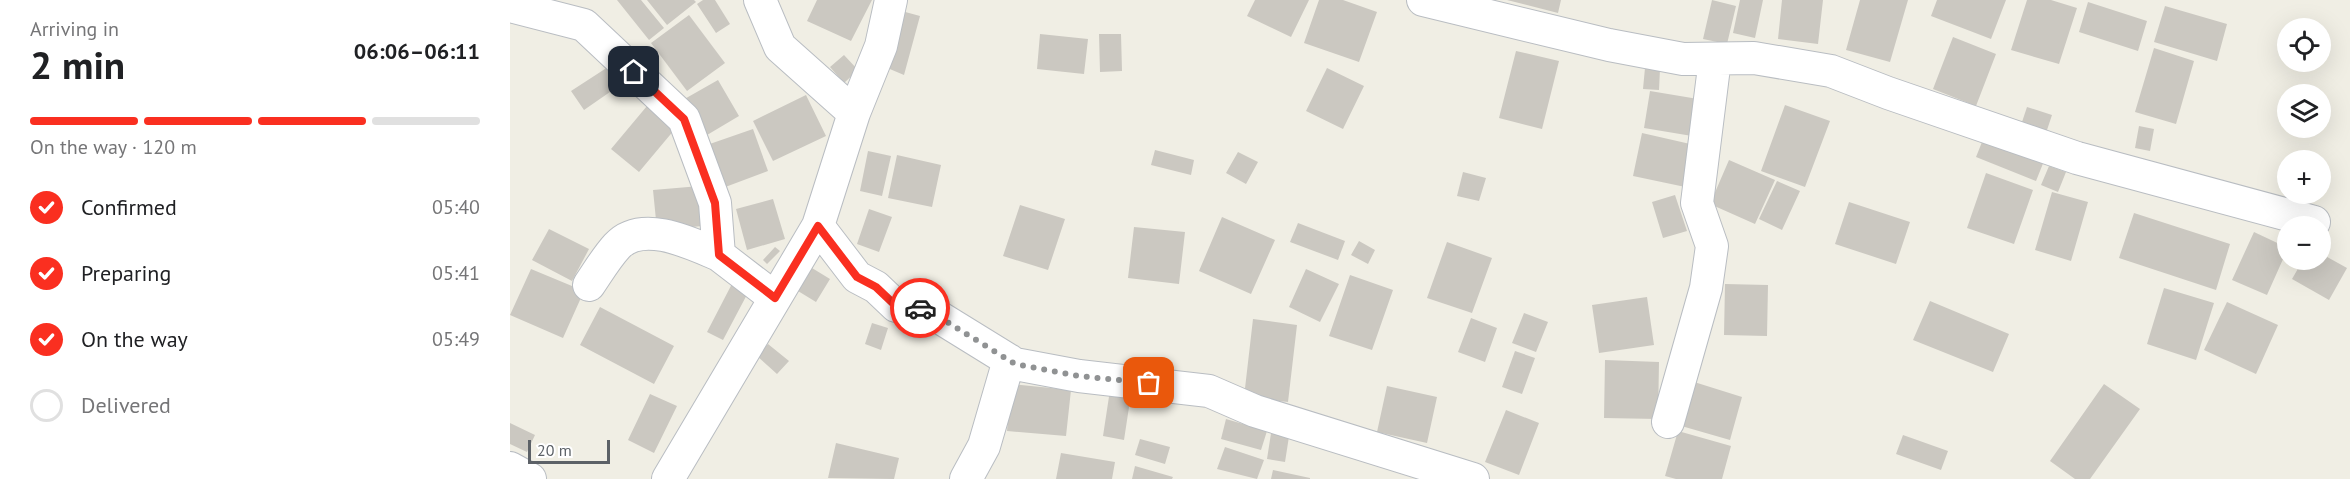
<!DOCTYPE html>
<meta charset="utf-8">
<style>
body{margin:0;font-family:"PT Sans",sans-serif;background:#f2f2f2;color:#202124;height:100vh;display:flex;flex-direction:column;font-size:22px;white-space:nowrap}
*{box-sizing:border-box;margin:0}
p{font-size:20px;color:#757577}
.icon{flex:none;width:33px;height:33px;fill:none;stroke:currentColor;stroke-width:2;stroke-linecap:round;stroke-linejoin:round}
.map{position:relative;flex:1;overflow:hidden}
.side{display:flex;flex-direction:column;background:#fff;width:510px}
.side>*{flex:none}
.controls{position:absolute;left:1767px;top:18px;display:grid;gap:12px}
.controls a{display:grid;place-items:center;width:54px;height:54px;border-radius:50%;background:#fff;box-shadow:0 6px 24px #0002;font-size:30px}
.scale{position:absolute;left:18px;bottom:15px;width:82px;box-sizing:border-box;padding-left:6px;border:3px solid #5c6167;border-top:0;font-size:16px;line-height:21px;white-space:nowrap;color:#5c6167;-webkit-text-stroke:4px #fff;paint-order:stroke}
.pin{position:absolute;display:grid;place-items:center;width:51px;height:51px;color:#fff;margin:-26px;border-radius:12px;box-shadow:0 3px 9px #0006}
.courier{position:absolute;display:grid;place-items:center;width:60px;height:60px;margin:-30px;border:4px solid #fa2f20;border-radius:50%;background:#fff;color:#222;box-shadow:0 2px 8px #0007}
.summary em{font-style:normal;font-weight:600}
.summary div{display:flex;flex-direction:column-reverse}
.summary{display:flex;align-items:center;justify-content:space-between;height:102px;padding:0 30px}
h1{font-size:39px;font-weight:600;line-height:45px}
.bar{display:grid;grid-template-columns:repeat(4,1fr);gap:9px 6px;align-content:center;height:72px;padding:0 30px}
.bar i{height:8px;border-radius:4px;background:#e0e0e0}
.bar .on{background:#fa2f20}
.bar p{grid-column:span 4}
ol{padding:0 30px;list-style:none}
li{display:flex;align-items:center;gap:18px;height:66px}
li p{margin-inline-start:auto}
li .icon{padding:6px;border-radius:50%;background:#fa2f20;color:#fff;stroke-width:4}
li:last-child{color:#757577}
li i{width:33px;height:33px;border:3px solid #e0e0e0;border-radius:50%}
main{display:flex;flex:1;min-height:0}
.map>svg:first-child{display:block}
</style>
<main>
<section class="side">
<div class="summary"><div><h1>2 min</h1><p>Arriving in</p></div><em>06:06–06:11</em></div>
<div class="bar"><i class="on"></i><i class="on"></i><i class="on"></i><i></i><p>On the way · 120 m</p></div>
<ol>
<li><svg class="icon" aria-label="check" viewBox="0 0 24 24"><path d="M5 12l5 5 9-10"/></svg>Confirmed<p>05:40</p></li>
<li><svg class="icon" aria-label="check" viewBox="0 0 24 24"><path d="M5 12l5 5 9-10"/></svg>Preparing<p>05:41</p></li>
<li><svg class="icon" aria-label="check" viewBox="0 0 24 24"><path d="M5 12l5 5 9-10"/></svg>On the way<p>05:49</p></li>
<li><i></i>Delivered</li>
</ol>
</section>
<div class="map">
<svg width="1840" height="479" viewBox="0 0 1840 479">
<rect width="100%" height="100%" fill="#f0eee4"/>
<path fill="#cbc8c1" d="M107 0H131L154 28 139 40Z
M137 0H184L186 2 157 25Z
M193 0H205L220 24 206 33 187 4Z
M307 0H362L341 41 297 21Z
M745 0H799L781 37 737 16Z
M809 0H833L867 12 849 62 794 43Z
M997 0H1051L1048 13Z
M1202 0 1226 6 1217 44 1193 39Z
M1230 0H1253L1245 38 1223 33Z
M1272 0H1313L1308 44 1268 39Z
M1350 0H1398L1380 62 1336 50Z
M1427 0H1496L1481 39 1421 16Z
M1517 0H1541L1567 8 1549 64 1501 50Z
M1578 2 1637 21 1628 51 1569 32Z
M1655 6 1717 24 1707 61 1644 42Z
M388 10 410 16 394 75 375 67Z
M179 15 215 63 177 91 141 43Z
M530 34 578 39 574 74 527 69Z
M589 34H611L612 71 590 72Z
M1443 37 1486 54 1466 106 1423 89Z
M1644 48 1684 61 1666 124 1625 112Z
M1006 51 1049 61 1032 129 989 118Z
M334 55 348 70 334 83 320 67Z
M98 67 110 85 74 110 61 91Z
M817 68 854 86 833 129 796 111Z
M1135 68 1150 69 1149 90 1133 89Z
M208 80 229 116 192 138 171 101Z
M1140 91 1188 99 1182 136 1134 128Z
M296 95 316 136 263 161 243 121Z
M1275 105 1320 121 1295 187 1251 171Z
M137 106 165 129 129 172 101 149Z
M1517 107 1542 115 1535 136 1510 128Z
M1629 126 1644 129 1640 151 1625 148Z
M243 129 258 171 210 189 194 146Z
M1132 133 1189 146 1180 188 1123 176Z
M1474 137 1534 161 1526 181 1466 157Z
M645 150 684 160 681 175 641 165Z
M358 151 381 156 372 196 350 191Z
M728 152 748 162 736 184 716 173Z
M387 155 431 165 422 207 378 198Z
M1219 160 1265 180 1245 224 1200 204Z
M1539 166 1556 172 1548 192 1531 185Z
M953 172 976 178 969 201 947 196Z
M1476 173 1523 190 1504 244 1457 228Z
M1267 181 1290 191 1272 230 1249 219Z
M190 186 193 226 147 230 143 190Z
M1542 192 1578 202 1561 261 1525 250Z
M1165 195 1177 231 1153 238 1142 202Z
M263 199 275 239 237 250 226 209Z
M1339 202 1400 222 1386 264 1325 244Z
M510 205 555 219 538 270 493 256Z
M359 209 382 217 369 252 347 244Z
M1624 213 1720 244 1706 290 1609 258Z
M712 217 765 240 741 294 689 271Z
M788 223 835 241 828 260 780 242Z
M624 227 675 232 669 284 618 278Z
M39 229 79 249 62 281 22 260Z
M1744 232 1778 248 1757 295 1722 280Z
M849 241 865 250 858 264 841 255Z
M937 242 982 258 962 313 917 298Z
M265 247 270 251 257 264 253 260Z
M1810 253 1837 268 1819 300 1782 279 1793 260H1810Z
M302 268 320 279 306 302 288 291Z
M21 269 74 291 53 338 0 315Z
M796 269 829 284 810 322 779 307Z
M840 275 883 290 862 350 819 336Z
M225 278 241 287 213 340 197 332Z
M1215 284 1258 285 1257 336 1214 335Z
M1654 288 1704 303 1686 360 1637 344Z
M1137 297 1144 345 1089 353 1082 305Z
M1420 301 1499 334 1483 372 1403 340Z
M1717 302 1768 325 1746 374 1694 350Z
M90 307 164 346 144 384 70 345Z
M1014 313 1038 322 1026 352 1002 343Z
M961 318 987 328 975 362 948 352Z
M743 319 787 325 778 402 734 397Z
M362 323 378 328 371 350 355 344Z
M258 344 279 361 267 374 247 356Z
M1005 351 1025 358 1012 394 992 387Z
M1095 360 1149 362 1148 419 1094 418Z
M1181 381 1232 397 1220 440 1168 425Z
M501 384 561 390 556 436 497 431Z
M1594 384 1630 409 1580 479H1565L1540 461Z
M877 386 927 397 917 443 867 432Z
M600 390 621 394 614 440 593 436Z
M140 394 167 406 144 453 118 440Z
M996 410 1029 423 1009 475 975 462Z
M716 419 757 431 751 450 711 439Z
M0 423 25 435 17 452 0 444Z
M762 427 780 430 775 462 757 459Z
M1168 431 1221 446 1212 479H1166L1155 476Z
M1393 435 1438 451 1431 470 1386 454Z
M630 439 660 447 655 464 625 455Z
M326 443 389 458 384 479 318 478Z
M715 447 754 460 747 479 707 469Z
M551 453 605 462 602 479H546Z
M625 466 663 477 662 479H622Z
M763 470 800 478V479H761Z"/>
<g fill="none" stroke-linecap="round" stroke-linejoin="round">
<g stroke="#b9bdc2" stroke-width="34">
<path id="minor" d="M250 0 270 47 344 113
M381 0 371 46 344 113 308 226 347 277 366 287 386 306 416 309 505 364 569 376 699 391 745 411 963 479
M913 0 1099 45 1173 59 1244 58 1321 71 1378 93 1567 158 1804 222
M0 6 74 25 174 119 205 203 209 255 265 298
M79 285C88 272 96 258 107 246 132 219 181 243 209 255
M1158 422 1196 288 1202 246 1187 203 1205 59
M0 468 20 479
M158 479 308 226
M456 479 474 446 499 360"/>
</g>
<use href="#minor" stroke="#fff" stroke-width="32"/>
</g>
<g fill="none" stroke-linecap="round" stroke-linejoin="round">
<path stroke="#909293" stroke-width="6" stroke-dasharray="0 10.8" d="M410 308 416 309 505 364 568 376 639 383"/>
<path stroke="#fa2f20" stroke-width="8" d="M124 72 174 119 205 203 209 255 265 298 308 226 347 277 366 287 386 306 410 308"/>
</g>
</svg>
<div class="controls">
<a><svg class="icon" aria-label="locate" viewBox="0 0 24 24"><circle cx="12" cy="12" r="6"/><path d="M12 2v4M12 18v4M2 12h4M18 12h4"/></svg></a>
<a><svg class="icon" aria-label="layers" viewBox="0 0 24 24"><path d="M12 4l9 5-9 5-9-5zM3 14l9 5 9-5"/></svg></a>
<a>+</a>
<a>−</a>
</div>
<div class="scale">20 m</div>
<div class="pin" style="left:639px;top:383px;background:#ea580c"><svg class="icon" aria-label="bag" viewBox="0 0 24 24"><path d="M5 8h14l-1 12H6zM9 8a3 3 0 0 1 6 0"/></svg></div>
<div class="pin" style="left:124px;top:72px;background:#1f2937"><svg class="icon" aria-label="home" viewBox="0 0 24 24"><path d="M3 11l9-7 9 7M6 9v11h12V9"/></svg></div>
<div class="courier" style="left:410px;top:308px"><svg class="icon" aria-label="car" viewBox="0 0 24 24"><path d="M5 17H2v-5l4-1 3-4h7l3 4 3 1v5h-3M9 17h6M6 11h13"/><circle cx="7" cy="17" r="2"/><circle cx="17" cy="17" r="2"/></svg></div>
</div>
</main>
